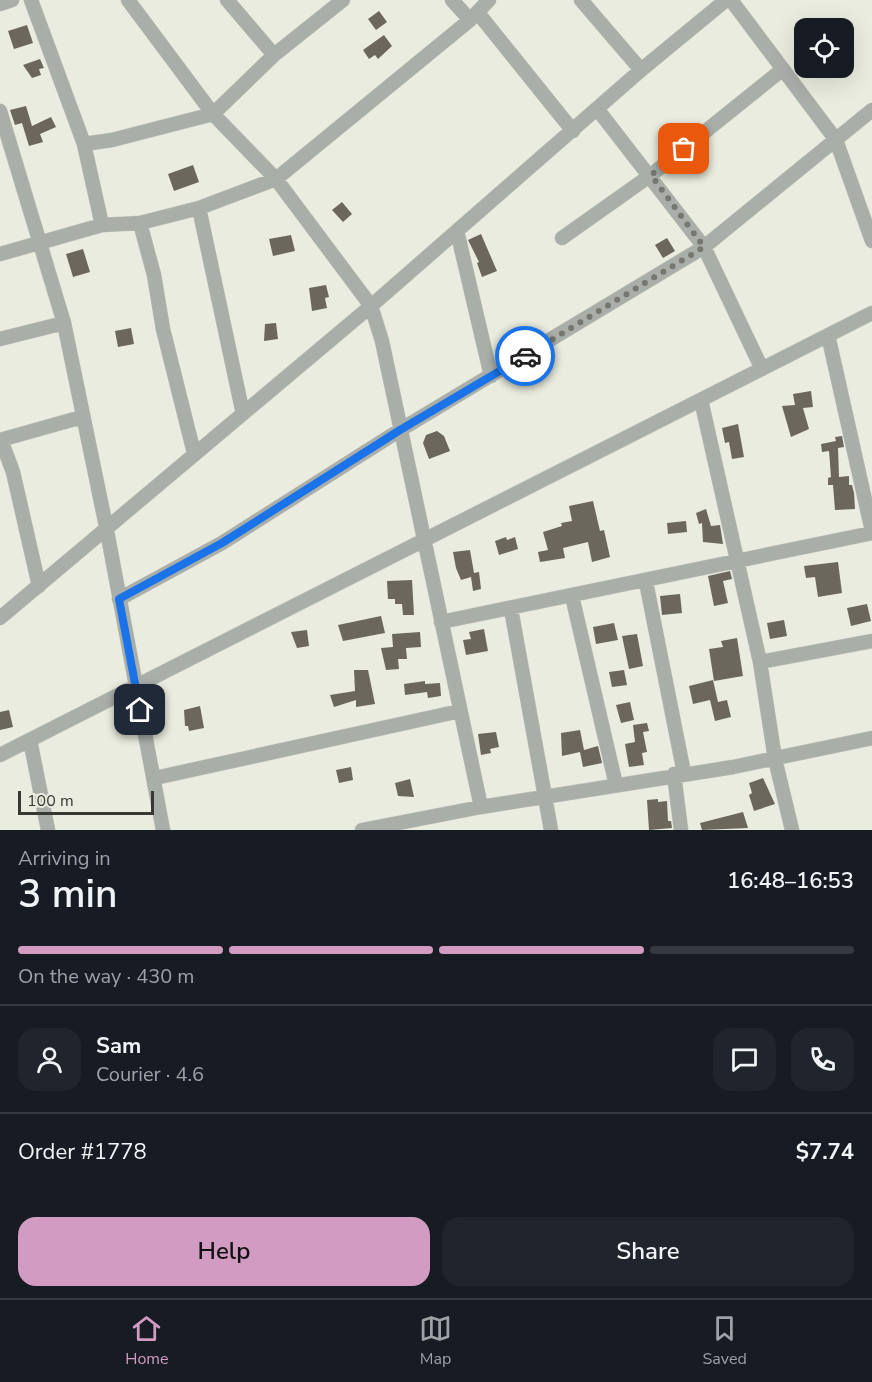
<!DOCTYPE html>
<meta charset="utf-8">
<style>
body{margin:0;font-family:"Nunito Sans",sans-serif;background:#20242c;color:#f1f3f6;height:100vh;display:flex;flex-direction:column;font-size:22px;white-space:nowrap}
*{box-sizing:border-box;margin:0}
p{font-size:20px;color:#9ea1a6}
.icon{flex:none;width:33px;height:33px;fill:none;stroke:currentColor;stroke-width:2;stroke-linecap:round;stroke-linejoin:round}
.map{position:relative;height:830px;overflow:hidden}
.drawer{display:flex;flex-direction:column;background:#171b24;flex:1}
.drawer>*{flex:none}
.controls{position:absolute;left:794px;top:18px;display:grid;gap:12px}
.controls a{display:grid;place-items:center;width:60px;height:60px;border-radius:12px;background:#171b24;box-shadow:0 6px 24px #0002;font-size:30px}
.scale{position:absolute;left:18px;bottom:15px;width:136px;box-sizing:border-box;padding-left:6px;border:3px solid #383833;border-top:0;font-size:16px;line-height:21px;white-space:nowrap;color:#383833;-webkit-text-stroke:4px #e9ecde;paint-order:stroke}
.pin{position:absolute;display:grid;place-items:center;width:51px;height:51px;color:#fff;margin:-26px;border-radius:12px;box-shadow:0 3px 9px #0006}
.courier{position:absolute;display:grid;place-items:center;width:60px;height:60px;margin:-30px;border:4px solid #1a73e8;border-radius:50%;background:#fff;color:#222;box-shadow:0 2px 8px #0007}
.summary em{font-style:normal;font-weight:600}
.summary div{display:flex;flex-direction:column-reverse}
.summary{display:flex;align-items:center;justify-content:space-between;height:102px;padding:0 18px}
h1{font-size:39px;font-weight:600;line-height:45px}
.bar{display:grid;grid-template-columns:repeat(4,1fr);gap:9px 6px;align-content:center;height:72px;padding:0 18px}
.bar i{height:8px;border-radius:4px;background:#363941}
.bar .current{background:#d29bc1}
.bar p{grid-column:span 4}
.line{display:flex;align-items:center;gap:15px;padding:0 18px;border-top:2px solid #363941}
.line div{flex:1}
.round{display:grid;place-items:center;flex:none;width:63px;height:63px;border-radius:18px;background:#20242c}
.button{display:flex;gap:12px;margin-top:auto;padding:12px 18px}
.button a{flex:1;height:69px;border-radius:18px;background:#d29bc1;color:#111;font-size:24px;font-weight:600;line-height:69px;text-align:center}
.button a+a{background:#20242c;color:#f1f3f6}
.tab-bar{display:flex;justify-content:space-around;align-items:center;height:84px;border-top:2px solid #363941;background:#171b24;font-size:16px;color:#9ea1a6}
.tab-bar a{display:grid;justify-items:center;gap:3px}
.tab-bar .current{color:#d29bc1}
.map>svg:first-child{display:block}
</style>
<div class="map">
<svg width="872" height="830" viewBox="0 0 872 830">
<rect width="100%" height="100%" fill="#e9ecde"/>
<path fill="#6b675c" d="M379 11 387 22 376 30 368 19Z
M27 25 33 43 14 49 8 31Z
M384 35 392 46 378 59 375 55 369 59 363 50Z
M40 59 44 68 39 69 41 75 32 78 23 65Z
M26 106 32 126 51 117 56 127 40 134 43 142 29 146 22 123 15 125 10 110Z
M193 165 199 182 174 191 168 174Z
M342 202 352 214 343 222 332 210Z
M481 234 497 271 482 277 477 263 479 262 468 240Z
M291 235 295 251 273 256 269 239Z
M667 238 675 251 663 258 655 245Z
M83 249 90 272 73 277 66 254Z
M326 285 329 297 325 298 327 308 312 311 309 288Z
M276 323 278 339 264 341 265 324Z
M131 328 134 344 118 347 115 331Z
M811 391 813 407 803 408 809 429 791 437 782 406 795 405 793 394Z
M738 424 744 457 732 459 729 442 725 443 722 428Z
M437 431 444 436 450 451 429 459 423 443 426 435Z
M842 436 844 447 838 448 839 477 849 476V485H852L854 493 855 509 835 510 833 485H828V478L831 477 829 451 822 452 821 444 836 441 835 437Z
M593 501 600 531 604 530 610 557 592 562 588 542 563 548 565 558 540 562 538 552 548 550 543 532 562 526 561 523 572 521 569 506Z
M706 509 711 526 720 525 723 544 703 542 702 523 699 524 696 513Z
M686 521 687 532 668 534 667 523Z
M506 537 507 540 515 537 518 549 499 555 495 541Z
M470 550 474 573 479 572 481 589 473 591 471 577 461 580 456 568 453 552Z
M838 562 842 593 818 597 815 577 806 578 804 566Z
M730 571 732 579 723 581 728 603 714 606 708 576Z
M412 580 414 615H403L402 604H395V599H388L387 581Z
M680 594 682 613 662 615 660 596Z
M867 604 871 621 851 626 847 608Z
M381 616 385 633 343 641 338 625Z
M784 620 787 636 770 639 767 623Z
M614 623 618 640 596 644 593 627Z
M484 629 488 651 466 655 463 640 471 639 469 632Z
M307 630 309 646 297 648 291 632Z
M420 632 421 647 406 648 407 659H398L399 669 386 670 381 648 393 647 392 634Z
M637 634 643 666 629 669 622 636Z
M737 638 743 676 714 681 709 649 723 647 721 641Z
M354 670H368L375 704 356 707V700L334 707 330 695 355 691Z
M624 670 627 685 612 687 609 672Z
M713 680 718 702 727 700 731 717 715 721 710 700 693 704 689 686Z
M425 681V684L440 683 441 696 428 698 427 692 405 695 404 684Z
M630 702 634 720 621 723 616 705Z
M200 706 204 728 189 731 188 726H185L184 710Z
M9 710 13 727 0 730V712Z
M647 723 649 731 643 732 647 752 642 753 644 765 629 767 625 744 635 742 633 725Z
M580 730 584 750 598 746 602 763 583 767 580 752 562 756 561 733Z
M496 732 499 747 490 749 491 753 481 755 478 734Z
M351 767 353 780 339 783 336 770Z
M763 778 775 804 754 811 749 795 752 793 749 783Z
M410 779 414 797 398 796 395 783Z
M658 799V802L667 801 668 821H671L672 828 649 830 647 800Z
M743 812 748 828 702 830 700 823Z"/>
<g fill="none" stroke-linecap="round" stroke-linejoin="round">
<g stroke="#c6c8bc" stroke-width="15">
<path id="minor" d="M31 0 84 144 102 225
M128 0 213 114 276 179 371 306 382 341 481 807
M227 0 274 55
M452 0 470 20
M581 0 641 70
M731 0 836 140 872 241
M0 4 12 0
M478 13 573 131
M598 110 704 247 762 369
M0 111 64 323 107 531 163 830
M84 144 112 140 213 114 274 55 343 0
M199 208 243 414
M140 223 154 275 163 329 194 453
M457 231 491 376
M562 238 651 175 783 69
M0 254 102 225 140 223 199 208 276 179 470 20 489 0
M828 335 872 531
M0 339 64 323
M701 400 760 662 775 759 792 830
M0 440 82 417
M1 440 13 472 39 586
M646 582 684 773
M572 596 616 785
M119 599 222 543 400 430 704 247 872 110
M511 609 551 830
M0 618 371 306 641 70 726 0
M441 622 872 533
M760 662 872 641
M30 740 48 830
M0 755 872 313
M674 774 681 830
M155 778 460 711
M362 830 481 807 733 767 872 738"/>
</g>
<use href="#minor" stroke="#aaaea9" stroke-width="14"/>
</g>
<g fill="none" stroke-linecap="round" stroke-linejoin="round">
<path stroke="#76776f" stroke-width="6" stroke-dasharray="0 10.8" d="M525 356 704 247 651 175 684 149"/>
<path stroke="#1a73e8" stroke-width="8" d="M140 710 119 599 222 543 400 430 525 356"/>
</g>
</svg>
<div class="controls">
<a><svg class="icon" aria-label="locate" viewBox="0 0 24 24"><circle cx="12" cy="12" r="6"/><path d="M12 2v4M12 18v4M2 12h4M18 12h4"/></svg></a>
</div>
<div class="scale">100 m</div>
<div class="pin" style="left:684px;top:149px;background:#ea580c"><svg class="icon" aria-label="bag" viewBox="0 0 24 24"><path d="M5 8h14l-1 12H6zM9 8a3 3 0 0 1 6 0"/></svg></div>
<div class="pin" style="left:140px;top:710px;background:#1f2937"><svg class="icon" aria-label="home" viewBox="0 0 24 24"><path d="M3 11l9-7 9 7M6 9v11h12V9"/></svg></div>
<div class="courier" style="left:525px;top:356px"><svg class="icon" aria-label="car" viewBox="0 0 24 24"><path d="M5 17H2v-5l4-1 3-4h7l3 4 3 1v5h-3M9 17h6M6 11h13"/><circle cx="7" cy="17" r="2"/><circle cx="17" cy="17" r="2"/></svg></div>
</div>
<section class="drawer">
<div class="summary"><div><h1>3 min</h1><p>Arriving in</p></div><em>16:48–16:53</em></div>
<div class="bar"><i class="current"></i><i class="current"></i><i class="current"></i><i></i><p>On the way · 430 m</p></div>
<div class="line" style="height:108px"><a class="round"><svg class="icon" aria-label="person" viewBox="0 0 24 24"><circle cx="12" cy="8" r="4"/><path d="M4 21q1-7 8-7t8 7"/></svg></a><div><b>Sam</b><p>Courier · 4.6</p></div><a class="round"><svg class="icon" aria-label="chat" viewBox="0 0 24 24"><path d="M4 5h16v11H9l-5 4z"/></svg></a><a class="round"><svg class="icon" aria-label="phone" viewBox="0 0 24 24"><path d="M5 4h4l2 5-3 2q2 4 5 5l2-3 5 2v4C11 20 4 13 5 4z"/></svg></a></div>
<div class="line" style="height:78px"><div>Order #1778</div><b>$7.74</b></div>
<div class="button"><a>Help</a><a>Share</a></div>
</section>
<nav class="tab-bar">
<a class="current"><svg class="icon" aria-label="home" viewBox="0 0 24 24"><path d="M3 11l9-7 9 7M6 9v11h12V9"/></svg>Home</a>
<a><svg class="icon" aria-label="map" viewBox="0 0 24 24"><path d="M3 6l6-2 6 2 6-2v14l-6 2-6-2-6 2zM9 4v14M15 6v14"/></svg>Map</a>
<a><svg class="icon" aria-label="saved" viewBox="0 0 24 24"><path d="M7 4h10v16l-5-4-5 4z"/></svg>Saved</a>
</nav>
